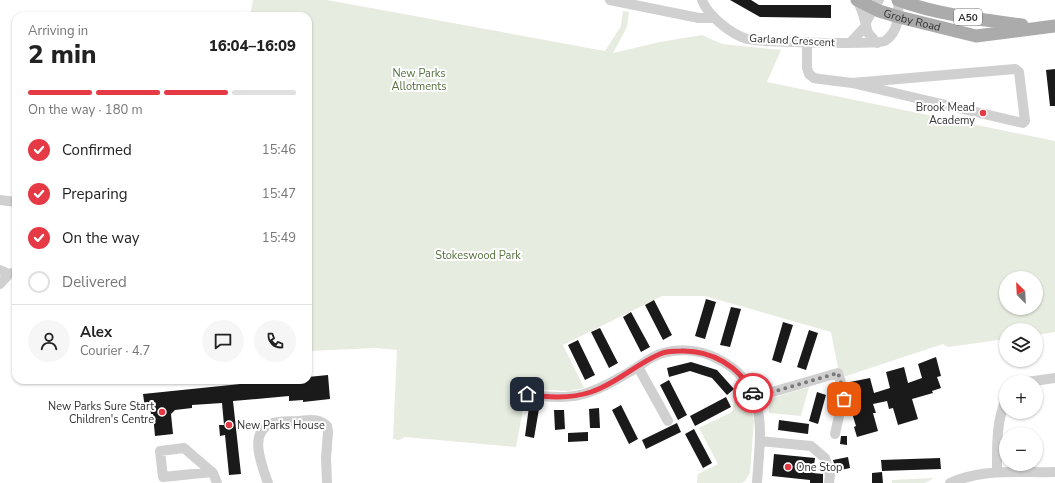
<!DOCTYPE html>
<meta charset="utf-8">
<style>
body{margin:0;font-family:"Nunito Sans",sans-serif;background:#f6f6f6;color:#222;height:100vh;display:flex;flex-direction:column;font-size:15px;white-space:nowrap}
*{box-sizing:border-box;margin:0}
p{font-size:13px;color:#767676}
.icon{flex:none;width:22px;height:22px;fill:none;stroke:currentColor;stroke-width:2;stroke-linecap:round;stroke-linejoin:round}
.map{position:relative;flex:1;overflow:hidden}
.drawer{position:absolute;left:12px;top:12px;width:300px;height:372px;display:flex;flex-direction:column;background:#fff;border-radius:12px;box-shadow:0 1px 3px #0004}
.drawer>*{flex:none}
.needle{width:26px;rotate:336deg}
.controls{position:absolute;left:999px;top:271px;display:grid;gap:8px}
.controls a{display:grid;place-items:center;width:44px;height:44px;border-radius:50%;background:#fff;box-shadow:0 1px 3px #0004;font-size:20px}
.pin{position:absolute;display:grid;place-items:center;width:34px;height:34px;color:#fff;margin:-17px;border-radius:8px;box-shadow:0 2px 6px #0006}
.courier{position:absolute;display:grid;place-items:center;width:40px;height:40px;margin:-20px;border:3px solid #e63946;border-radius:50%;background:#fff;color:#222;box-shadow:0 1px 5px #0007}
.overview em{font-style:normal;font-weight:800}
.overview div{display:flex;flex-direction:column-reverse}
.overview{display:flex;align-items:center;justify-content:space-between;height:68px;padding:0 16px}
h1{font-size:26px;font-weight:800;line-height:30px}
.bar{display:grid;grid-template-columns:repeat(4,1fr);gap:6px 4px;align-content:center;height:48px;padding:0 16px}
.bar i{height:5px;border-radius:3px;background:#e0e0e0}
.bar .current{background:#e63946}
.bar p{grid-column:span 4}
.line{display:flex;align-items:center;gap:10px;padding:0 16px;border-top:1px solid #e0e0e0}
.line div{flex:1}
.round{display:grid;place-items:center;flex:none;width:42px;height:42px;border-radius:21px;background:#f6f6f6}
ol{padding:0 16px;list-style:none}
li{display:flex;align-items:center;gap:12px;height:44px}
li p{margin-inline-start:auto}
li .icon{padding:4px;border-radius:50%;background:#e63946;color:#fff;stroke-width:4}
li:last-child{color:#767676}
li i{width:22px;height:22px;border:2px solid #e0e0e0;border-radius:50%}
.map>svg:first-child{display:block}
</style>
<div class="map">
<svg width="1055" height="483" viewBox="0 0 1055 483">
<rect width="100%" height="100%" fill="#fff"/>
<path fill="#e6ecdf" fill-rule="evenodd" d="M253 0H327L605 51 621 26 623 11 629 12 627 27 613 53 660 42 702 35 722 44 781 50 767 82 1055 141V332L1036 335V330H1006V339L948 347 943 344 840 378 831 332 705 296H662L563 345 584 388 568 391 529 389 525 399 516 447 405 437 399 440 393 439 397 350 376 348 308 351V16H250ZM1006 278H1036V308H1006Z
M739 382 749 400 754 420 750 473 745 481 742 483H697L698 474 718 464 699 428 732 412Z
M809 387 801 416 769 413V399Z
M934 478 925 483H892V480Z"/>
<path fill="#1a1a1a" d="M730 0H751L759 5H831V18L760 17Z
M1055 69V106H1050L1046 70Z
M706 299 716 302 705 339 695 336Z
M654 300 672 335 663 340 645 305Z
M731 307 741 309 730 347 720 345Z
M631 312 650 347 641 352 623 317Z
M783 322 793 325 781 363 772 360Z
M600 328 618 363 609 368 591 332Z
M809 330 818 333 806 370 797 367Z
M578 340 595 375 585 380 568 345Z
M936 357 941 376 937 377 941 388 932 391 933 393 912 399 918 419 898 425 893 408 889 409 887 401 873 404 876 413H873L878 431 857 437 854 427 856 426 851 410 860 407 850 382 870 378 874 393 890 388 886 372 904 367 908 383 922 378 918 364Z
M691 362 717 370 734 389 727 395 712 378 690 371 669 377 667 368Z
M328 375 330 399 303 402V400L289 401V396L233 401 241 474 229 475 225 435 220 436 219 425H224L222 403 192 405V408L175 410 171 414 173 434 155 436 153 414H151L150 407 145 408 143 394 250 383 249 380H308V377Z
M669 380 687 415 678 420 660 385Z
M817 392 826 395 818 424 809 421Z
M726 397 731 407 695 426 690 416Z
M621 405 638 439 629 444 612 410Z
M529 407 539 409 534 438 525 436Z
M599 408 600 428H590L589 409Z
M554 410H564L565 429 555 430Z
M779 420 809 424 808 434 778 430Z
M677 423 681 432 646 449 642 440Z
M694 429 712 463 703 468 685 434Z
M588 432V441L568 442V433Z
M841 436H847V445L840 444Z
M774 454 815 458 813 473 823 474V483H810V480L772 476Z
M848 457 850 468 836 471 833 460Z
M940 458 941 469 882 471 881 460Z
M882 472 883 483H872V473Z"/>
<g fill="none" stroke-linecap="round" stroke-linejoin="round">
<path stroke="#d0d0d0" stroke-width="10" d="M610 0 699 18H714
M702 0C708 16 731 34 747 39 759 42 878 45 885 41 899 31 899 16 898 0
M858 1 863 14 868 33 877 43
M807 42V68L809 74 814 78 820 79 852 83 1015 69 1019 72 1025 121 1023 123 852 83
M850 43 865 27 867 20 879 0
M0 200 16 202
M0 270 9 274 16 272
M0 284 9 274
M638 367 668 421
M1027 382 1055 378
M527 394C574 402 591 395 631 371 641 365 651 356 663 353 680 348 700 350 716 358 771 384 760 433 757 483
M755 397 838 373 844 393 835 434
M760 441 811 446 825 458 830 475 829 483
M212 472 163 477 160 451 184 448 213 473 217 483
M997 472C997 447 996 422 1006 399
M268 483C262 466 247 431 273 423 280 421 290 421 298 421 309 420 318 418 327 426L328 432 326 458 327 483
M950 483C984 468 1019 473 1055 472"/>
<g stroke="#ababab" stroke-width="13">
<path id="s1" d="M857 0 879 11 899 17 976 36 1055 26"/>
<path d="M898 0C935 14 983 20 1022 25"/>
</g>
</g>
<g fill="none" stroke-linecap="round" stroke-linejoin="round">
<path stroke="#7a7a7a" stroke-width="4" stroke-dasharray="0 7.2" d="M753 393 755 397 838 373 844 393V399"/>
<path stroke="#e63946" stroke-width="5" d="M527 394C549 398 570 399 591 392 616 384 636 364 660 354 666 351 674 351 681 351 711 350 739 366 753 393"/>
</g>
<g fill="#e63946" stroke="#fff" stroke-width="1.5">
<circle cx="983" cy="113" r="4"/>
<circle cx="162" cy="412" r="4"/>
<circle cx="229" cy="425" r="4"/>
<circle cx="788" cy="467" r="4"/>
</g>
<g text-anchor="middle" stroke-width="4" stroke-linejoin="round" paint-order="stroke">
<rect fill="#fff" stroke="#707070" stroke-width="1" x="954" y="9" width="28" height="16" rx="3"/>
<g font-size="10" font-weight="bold" fill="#333">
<text x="968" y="21">A50</text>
</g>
<g font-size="11" fill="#333" stroke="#fff">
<text dy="4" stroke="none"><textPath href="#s1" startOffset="59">Groby Road</textPath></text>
<text transform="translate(792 40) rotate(3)" y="4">Garland Crescent</text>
</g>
<g font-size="11" fill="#56703f" stroke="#fff">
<text x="419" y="77">New Parks<tspan x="419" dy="13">Allotments</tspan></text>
<text x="478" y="259">Stokeswood Park</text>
</g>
<g font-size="11" fill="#333" stroke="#fff" text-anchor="end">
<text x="975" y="111">Brook Mead<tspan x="975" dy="13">Academy</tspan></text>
<text x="154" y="410">New Parks Sure Start<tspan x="154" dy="13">Children's Centre</tspan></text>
<text x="237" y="429" text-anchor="start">New Parks House</text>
<text x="796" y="471" text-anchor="start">One Stop</text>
</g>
</g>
</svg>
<div class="controls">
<a><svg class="needle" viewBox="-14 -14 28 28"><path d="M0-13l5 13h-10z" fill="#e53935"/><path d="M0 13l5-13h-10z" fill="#767676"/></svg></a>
<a><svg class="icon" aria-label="layers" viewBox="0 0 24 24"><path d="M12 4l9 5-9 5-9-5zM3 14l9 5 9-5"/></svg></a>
<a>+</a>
<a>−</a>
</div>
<div class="pin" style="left:844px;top:399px;background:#ea580c"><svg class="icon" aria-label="bag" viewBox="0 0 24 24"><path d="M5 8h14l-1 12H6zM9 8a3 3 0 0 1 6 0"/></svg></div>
<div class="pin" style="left:527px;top:394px;background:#1f2937"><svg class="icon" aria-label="home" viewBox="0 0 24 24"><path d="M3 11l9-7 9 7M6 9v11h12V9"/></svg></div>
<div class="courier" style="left:753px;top:393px"><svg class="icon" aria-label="car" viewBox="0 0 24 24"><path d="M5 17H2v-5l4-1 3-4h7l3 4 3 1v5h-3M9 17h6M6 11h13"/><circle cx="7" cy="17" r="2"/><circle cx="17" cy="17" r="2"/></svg></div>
<section class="drawer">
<div class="overview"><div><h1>2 min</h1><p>Arriving in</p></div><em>16:04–16:09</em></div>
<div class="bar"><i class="current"></i><i class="current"></i><i class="current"></i><i></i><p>On the way · 180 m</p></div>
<ol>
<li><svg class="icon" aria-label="check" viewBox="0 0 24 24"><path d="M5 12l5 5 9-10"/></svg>Confirmed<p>15:46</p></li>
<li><svg class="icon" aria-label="check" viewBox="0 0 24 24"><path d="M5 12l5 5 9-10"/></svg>Preparing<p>15:47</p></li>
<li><svg class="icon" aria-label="check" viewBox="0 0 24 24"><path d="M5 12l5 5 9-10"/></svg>On the way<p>15:49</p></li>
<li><i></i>Delivered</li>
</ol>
<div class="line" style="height:72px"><a class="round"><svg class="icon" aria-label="person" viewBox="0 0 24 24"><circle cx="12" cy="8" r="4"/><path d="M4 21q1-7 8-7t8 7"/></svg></a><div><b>Alex</b><p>Courier · 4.7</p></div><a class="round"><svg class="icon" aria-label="chat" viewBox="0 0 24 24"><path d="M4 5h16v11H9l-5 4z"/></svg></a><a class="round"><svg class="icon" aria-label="phone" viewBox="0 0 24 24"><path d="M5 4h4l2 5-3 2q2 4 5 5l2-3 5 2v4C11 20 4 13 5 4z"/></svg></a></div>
</section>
</div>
